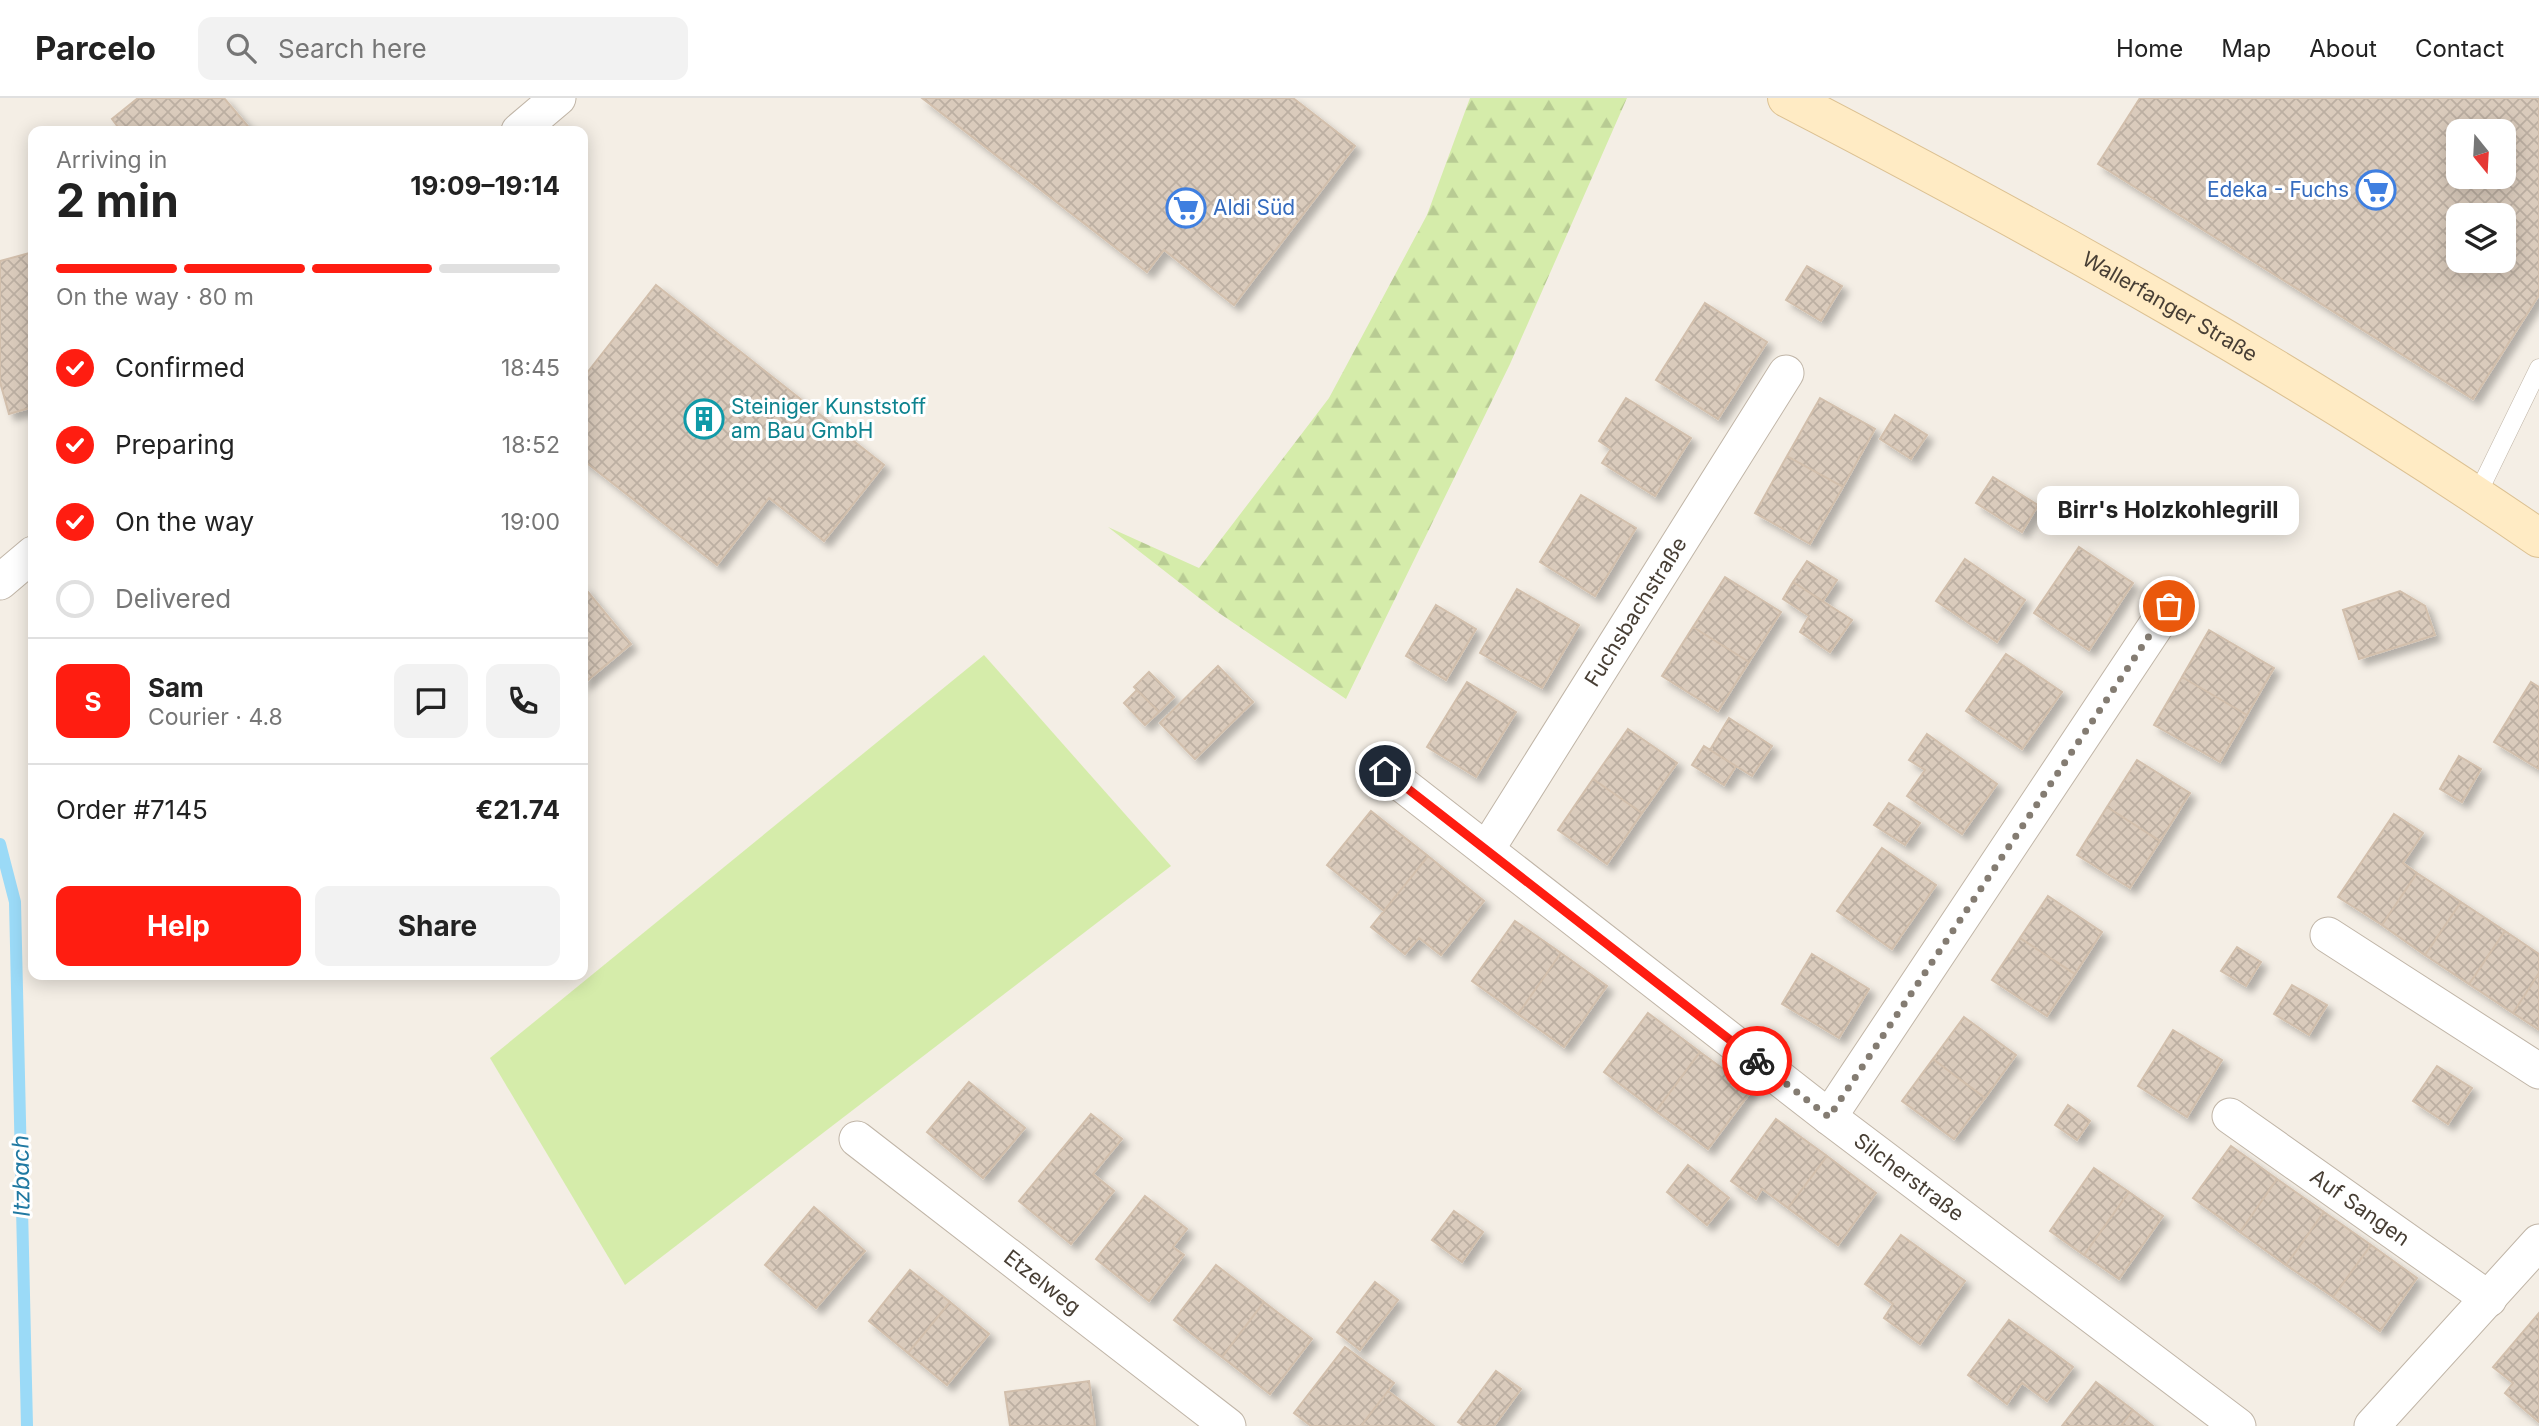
<!DOCTYPE html>
<meta charset="utf-8">
<style>
body{margin:0;font-family:Inter,sans-serif;background:#f2f2f2;color:#222;height:100vh;display:flex;flex-direction:column;font-size:26px;white-space:nowrap}
*{box-sizing:border-box;margin:0}
p{font-size:23px;color:#767676}
.icon{flex:none;width:38px;height:38px;fill:none;stroke:currentColor;stroke-width:2;stroke-linecap:round;stroke-linejoin:round}
.map{position:relative;flex:1;overflow:hidden}
.side{position:absolute;left:28px;top:28px;width:560px;height:854px;display:flex;flex-direction:column;background:#fff;border-radius:14px;box-shadow:0 4px 18px #0003}
.side>*{flex:none}
.needle{width:46px;rotate:162deg}
.controls{position:absolute;left:2446px;top:21px;display:grid;gap:14px}
.controls a{display:grid;place-items:center;width:70px;height:70px;border-radius:14px;background:#fff;box-shadow:0 4px 18px #0003;font-size:35px}
.pin{position:absolute;display:grid;place-items:center;width:60px;height:60px;color:#fff;margin:-30px;border:4px solid #fff;border-radius:50%;box-shadow:0 2px 7px #0007}
.courier{position:absolute;display:grid;place-items:center;width:70px;height:70px;margin:-35px;border:5px solid #ff1d11;border-radius:50%;background:#fff;color:#222;box-shadow:0 2px 9px #0007}
.bubble{position:absolute;height:49px;border-radius:14px;background:#fff;box-shadow:0 4px 18px #0003;font-size:23px;font-weight:700;line-height:49px;text-align:center}
.summary em{font-style:normal;font-weight:700}
.summary div{display:flex;flex-direction:column-reverse}
.summary{display:flex;align-items:center;justify-content:space-between;height:119px;padding:0 28px}
h1{font-size:46px;font-weight:700;line-height:52px}
.bar{display:grid;grid-template-columns:repeat(4,1fr);gap:10px 7px;align-content:center;height:84px;padding:0 28px}
.bar i{height:9px;border-radius:5px;background:#e0e0e0}
.bar .active{background:#ff1d11}
.bar p{grid-column:span 4}
.line{display:flex;align-items:center;gap:18px;padding:0 28px;border-top:2px solid #e0e0e0}
.line div{flex:1}
.round{display:grid;place-items:center;flex:none;width:74px;height:74px;border-radius:14px;background:#f2f2f2}
ol{padding:0 28px;list-style:none}
li{display:flex;align-items:center;gap:21px;height:77px}
li p{margin-inline-start:auto}
li .icon{padding:7px;border-radius:50%;background:#ff1d11;color:#fff;stroke-width:4}
li:last-child{color:#767676}
li i{width:38px;height:38px;border:4px solid #e0e0e0;border-radius:50%}
.cta{display:flex;gap:14px;margin-top:auto;padding:14px 28px}
.cta a{flex:1;height:80px;border-radius:14px;background:#ff1d11;color:#fff;font-size:28px;font-weight:700;line-height:80px;text-align:center}
.cta a+a{background:#f2f2f2;color:#222}
header{display:flex;align-items:center;gap:42px;box-sizing:border-box;height:98px;padding:0 35px;background:#fff;border-bottom:2px solid #e0e0e0}
header strong{font-size:33px}
nav{display:flex;gap:38px;margin-inline-start:auto;font-size:24px}
.search{width:490px;height:63px;background:#f2f2f2;display:flex;align-items:center;gap:18px;box-sizing:border-box;padding:0 24px;border-radius:14px;color:#767676;font-size:26px}
.map>svg:first-child{display:block}
</style>
<header>
<strong>Parcelo</strong>
<div class="search"><svg class="icon" aria-label="search" viewBox="0 0 24 24"><circle cx="10" cy="10" r="6"/><path d="M15 15l6 6"/></svg>Search here</div>
<nav><a>Home</a><a>Map</a><a>About</a><a>Contact</a></nav>
</header>
<div class="map">
<svg width="2539" height="1328" viewBox="0 0 2539 1328">
<defs>
<pattern id="forest-firs" width="22" height="20" patternUnits="userSpaceOnUse" patternTransform="scale(1.75)"><rect width="22" height="20" fill="#d5ecaa"/><path d="M5 1l3.5 6h-7zM16 11l3.5 6h-7z" fill="#b8cb93"/></pattern>
<pattern id="building-cross-hatch" width="8" height="8" patternUnits="userSpaceOnUse" patternTransform="scale(1.75)"><rect width="8" height="8" fill="#dacbbc"/><path d="M0 0l8 8M0 8l8-8" fill="none" stroke="#bcafa2"/></pattern>
<filter id="shadow"><feDropShadow dx="6" dy="6" stdDeviation="3.5" flood-color="#0004"/></filter>
</defs>
<rect width="100%" height="100%" fill="#f4eee5"/>
<path fill="url(#forest-firs)" d="M1470 0H1627L1510 266 1346 601 1216 513 1108 429 1199 470 1329 300 1427 117Z"/>
<path fill="#d5ecaa" d="M984 557 1171 768 625 1187 490 960Z"/>
<g fill="none" stroke-linecap="round" stroke-linejoin="round">
<path stroke="#9bdaf7" stroke-width="12" d="M0 746 15 804 27 1328"/>
</g>
<path fill="url(#building-cross-hatch)" stroke="#d2bfac" stroke-width="2" fill-rule="evenodd" filter="url(#shadow)" d="M138 0H224L252 33H121L112 21Z
M922 0H1293L1355 48 1234 207 1164 152 1147 174Z
M2140 0H2539V197L2473 301 2098 66ZM2459 33H2504V79H2459ZM2459 117H2504V163H2459Z
M33 154V309L9 316 0 284V163Z
M1807 168 1842 188 1821 223 1786 202Z
M656 187 884 367 824 443 769 400 717 467 583 362V280Z
M1705 205 1767 244 1718 321 1656 282Z
M1626 300 1691 340 1655 398 1602 365 1611 351 1599 343Z
M1820 300 1875 331 1843 389 1787 358Z
M1895 317 1927 337 1911 361 1880 341Z
M1787 358 1843 389 1810 446 1755 415Z
M1993 379 2038 407 2022 434 1976 405Z
M1581 397 1636 430 1595 498 1540 464Z
M2079 449 2133 485 2089 552 2034 515Z
M1965 461 2025 502 1997 544 1936 503Z
M1807 463 1837 482 1823 503 1793 484Z
M1725 479 1781 514 1749 564 1693 529Z
M1793 484 1852 522 1830 554 1800 534 1809 518 1783 501Z
M583 488 631 546 583 586Z
M1517 491 1579 527 1542 590 1480 555Z
M2400 493 2425 508 2435 537 2359 561 2343 512Z
M1436 507 1476 531 1446 582 1406 558Z
M1693 529 1749 564 1718 613 1662 578Z
M2209 532 2274 570 2247 617 2182 579Z
M2006 556 2062 594 2022 651 1966 613Z
M1218 568 1253 604 1195 661 1160 625Z
M1149 574 1174 599 1159 614 1134 589Z
M2182 579 2247 617 2220 664 2154 627Z
M1467 584 1516 614 1476 679 1427 649Z
M2531 584 2539 589V671L2494 644Z
M1137 592 1159 614 1145 627 1124 605Z
M1729 620 1772 648 1752 678 1710 652Z
M1628 631 1677 665 1642 715 1593 681Z
M1927 636 1997 686 1962 736 1907 698 1925 672 1909 662Z
M1704 648 1736 668 1724 687 1692 667Z
M2459 658 2481 671 2462 704 2440 691Z
M2137 662 2190 695 2160 743 2107 709Z
M1593 681 1642 715 1607 766 1558 732Z
M1889 705 1920 725 1905 747 1874 727Z
M2107 709 2160 743 2130 790 2077 757Z
M1371 713 1428 758 1384 813 1327 767Z
M2394 716 2423 735 2403 765 2417 775 2382 827 2338 799Z
M1882 750 1936 787 1892 851 1837 813Z
M1428 758 1484 803 1441 857 1419 840 1405 856 1371 829Z
M2417 775 2461 804 2425 857 2382 827Z
M2048 798 2102 834 2075 876 2020 840Z
M2461 804 2505 833 2469 886 2425 857Z
M1515 823 1561 855 1518 916 1472 883Z
M2505 833 2539 856V875L2513 915 2469 886Z
M2020 840 2075 876 2047 918 1992 882Z
M2237 849 2261 864 2246 888 2221 873Z
M1561 855 1607 888 1564 949 1518 916Z
M1812 856 1869 891 1839 940 1782 906Z
M2539 875V932L2513 915Z
M2292 887 2327 907 2309 937 2274 916Z
M1648 915 1700 954 1656 1013 1604 974Z
M1964 919 2016 957 1985 1000 1933 961Z
M2173 932 2222 962 2187 1019 2138 988Z
M1700 954 1752 992 1708 1051 1656 1013Z
M1933 961 1985 1000 1954 1041 1902 1003Z
M2437 968 2472 990 2448 1026 2413 1003Z
M969 984 1025 1030 983 1080 927 1034Z
M2068 1007 2090 1023 2077 1042 2055 1027Z
M1091 1016 1122 1041 1093 1076 1114 1093 1071 1146 1019 1103Z
M1776 1021 1827 1058 1788 1110 1762 1091 1756 1101 1731 1083Z
M2231 1048 2277 1081 2240 1134 2193 1100Z
M1827 1058 1876 1095 1838 1147 1788 1110Z
M1688 1067 1729 1100 1707 1127 1667 1094Z
M2094 1070 2129 1094 2084 1157 2050 1133Z
M2277 1081 2324 1114 2286 1167 2240 1134Z
M2129 1094 2163 1118 2119 1181 2084 1157Z
M1145 1098 1187 1131 1173 1149 1184 1157 1149 1203 1096 1161Z
M814 1109 865 1153 816 1210 765 1167Z
M1454 1113 1483 1134 1462 1164 1432 1142Z
M2324 1114 2371 1147 2333 1199 2286 1167Z
M1901 1137 1965 1183 1920 1246 1884 1220 1893 1206 1865 1186Z
M2371 1147 2417 1180 2380 1233 2333 1199Z
M1216 1167 1264 1204 1222 1259 1174 1222Z
M910 1172 950 1204 908 1255 869 1223Z
M1375 1184 1398 1202 1360 1252 1337 1234Z
M950 1204 989 1236 947 1287 908 1255Z
M1264 1204 1312 1241 1270 1296 1222 1259Z
M2539 1215V1324L2505 1295 2513 1285 2493 1269Z
M2009 1222 2073 1269 2047 1303 2022 1285 2007 1306 1968 1277Z
M1345 1249 1394 1285 1361 1328H1311L1294 1315Z
M1496 1273 1521 1291 1494 1328H1464L1458 1324Z
M1089 1283 1095 1328H1010L1005 1294Z
M2096 1284 2133 1312 2121 1328H2062Z
M1388 1293 1434 1328H1361Z
M2133 1312 2153 1328H2121Z"/>
<g fill="none" stroke-linecap="round" stroke-linejoin="round">
<g stroke="#c0b5a7" stroke-width="19">
<path id="service" d="M2477 397 2539 270"/>
</g>
<g stroke="#c0b5a7" stroke-width="37">
<g id="minor">
<path d="M519 33 558 0"/>
<path d="M0 484 33 456"/>
<path id="s1" d="M1385 673 1829 1019 2238 1328"/>
<path id="s2" d="M1487 751 1786 275"/>
<path d="M2328 837 2539 973"/>
<path id="s3" d="M2230 1018 2489 1201"/>
<path d="M1829 1019 2169 508"/>
<path id="s4" d="M857 1041 1228 1328"/>
<path d="M2372 1328 2539 1144"/>
</g>
</g>
<g stroke="#dcc192" stroke-width="40">
<g id="secondary">
<path id="s5" d="M1787 0C2045 134 2299 275 2539 440"/>
</g>
</g>
<use href="#service" stroke="#fff" stroke-width="18"/>
<use href="#minor" stroke="#fff" stroke-width="35"/>
<use href="#secondary" stroke="#ffebc4" stroke-width="38"/>
</g>
<g fill="none" stroke-linecap="round" stroke-linejoin="round">
<path stroke="#847c72" stroke-width="7" stroke-dasharray="0 12.6" d="M1757 963 1829 1019 2169 508"/>
<path stroke="#ff1d11" stroke-width="9" d="M1385 673 1757 963"/>
</g>
<defs>
<g id="supermarket-ring" transform="scale(2.0125)"><circle r="9.5" fill="#fff" stroke="#3f7fe0" stroke-width="1.5"/><path d="M-6-5.5h2.5l.6 2H6L4.5 2H-2.5L-4.4-4H-6ZM-1.5 3.2a1.3 1.3 0 1 0 .1 0ZM3 3.2a1.3 1.3 0 1 0 .1 0Z" fill="#3f7fe0"/></g>
<g id="building-ring" transform="scale(2.0125)"><circle r="9.5" fill="#fff" stroke="#0f9aa8" stroke-width="1.5"/><path d="M-4-6H4V6H1V3H-1V6H-4ZM-2.5-4.3h1.7v1.8h-1.7ZM.8-4.3h1.7v1.8H.8ZM-2.5-1h1.7V.8h-1.7ZM.8-1h1.7V.8H.8Z" fill="#0f9aa8"/></g>
</defs>
<g fill-rule="evenodd">
<use href="#supermarket-ring" x="2376" y="92"/>
<use href="#supermarket-ring" x="1186" y="110"/>
<use href="#building-ring" x="704" y="321"/>
</g>
<g text-anchor="middle" stroke-width="6" stroke-linejoin="round" paint-order="stroke">
<g font-size="21" fill="#366cbe" stroke="#fff" text-anchor="end">
<text x="2349" y="99">Edeka - Fuchs</text>
<text x="1213" y="117" text-anchor="start">Aldi Süd</text>
</g>
<g font-size="21" fill="#473e34" stroke="#fff">
<text dy="7" stroke="none"><textPath href="#s5" startOffset="436">Wallerfanger Straße</textPath></text>
<text dy="7" stroke="none"><textPath href="#s2" startOffset="280">Fuchsbachstraße</textPath></text>
<text dy="7" stroke="none"><textPath href="#s1" startOffset="663">Silcherstraße</textPath></text>
<text dy="7" stroke="none"><textPath href="#s3" startOffset="159">Auf Sangen</textPath></text>
<text dy="7" stroke="none"><textPath href="#s4" startOffset="234">Etzelweg</textPath></text>
</g>
<g font-size="21" fill="#0d838f" stroke="#fff" text-anchor="start">
<text x="731" y="316">Steiniger Kunststoff<tspan x="731" dy="24">am Bau GmbH</tspan></text>
</g>
<g font-size="23" font-style="italic" fill="#2079a2" stroke="#fff">
<text transform="translate(21 1078) rotate(-91)" y="8">Itzbach</text>
</g>
</g>
</svg>
<div class="controls">
<a><svg class="needle" viewBox="-14 -14 28 28"><path d="M0-13l5 13h-10z" fill="#e53935"/><path d="M0 13l5-13h-10z" fill="#767676"/></svg></a>
<a><svg class="icon" aria-label="layers" viewBox="0 0 24 24"><path d="M12 4l9 5-9 5-9-5zM3 14l9 5 9-5"/></svg></a>
</div>
<div class="pin" style="left:2169px;top:508px;background:#ea580c"><svg class="icon" aria-label="bag" viewBox="0 0 24 24"><path d="M5 8h14l-1 12H6zM9 8a3 3 0 0 1 6 0"/></svg></div>
<div class="pin" style="left:1385px;top:673px;background:#1f2937"><svg class="icon" aria-label="home" viewBox="0 0 24 24"><path d="M3 11l9-7 9 7M6 9v11h12V9"/></svg></div>
<div class="courier" style="left:1757px;top:963px"><svg class="icon" aria-label="bike" viewBox="0 0 24 24"><circle cx="6" cy="16" r="4"/><circle cx="18" cy="16" r="4"/><path d="M6 16l4-8h5l3 8M10 8l3 8H6M13 5h3"/></svg></div>
<div class="bubble" style="left:2037px;top:388px;width:262px">Birr's Holzkohlegrill</div>
<section class="side">
<div class="summary"><div><h1>2 min</h1><p>Arriving in</p></div><em>19:09–19:14</em></div>
<div class="bar"><i class="active"></i><i class="active"></i><i class="active"></i><i></i><p>On the way · 80 m</p></div>
<ol>
<li><svg class="icon" aria-label="check" viewBox="0 0 24 24"><path d="M5 12l5 5 9-10"/></svg>Confirmed<p>18:45</p></li>
<li><svg class="icon" aria-label="check" viewBox="0 0 24 24"><path d="M5 12l5 5 9-10"/></svg>Preparing<p>18:52</p></li>
<li><svg class="icon" aria-label="check" viewBox="0 0 24 24"><path d="M5 12l5 5 9-10"/></svg>On the way<p>19:00</p></li>
<li><i></i>Delivered</li>
</ol>
<div class="line" style="height:126px"><b class="round" style="background:#ff1d11;color:#fff">S</b><div><b>Sam</b><p>Courier · 4.8</p></div><a class="round"><svg class="icon" aria-label="chat" viewBox="0 0 24 24"><path d="M4 5h16v11H9l-5 4z"/></svg></a><a class="round"><svg class="icon" aria-label="phone" viewBox="0 0 24 24"><path d="M5 4h4l2 5-3 2q2 4 5 5l2-3 5 2v4C11 20 4 13 5 4z"/></svg></a></div>
<div class="line" style="height:91px"><div>Order #7145</div><b>€21.74</b></div>
<div class="cta"><a>Help</a><a>Share</a></div>
</section>
</div>
